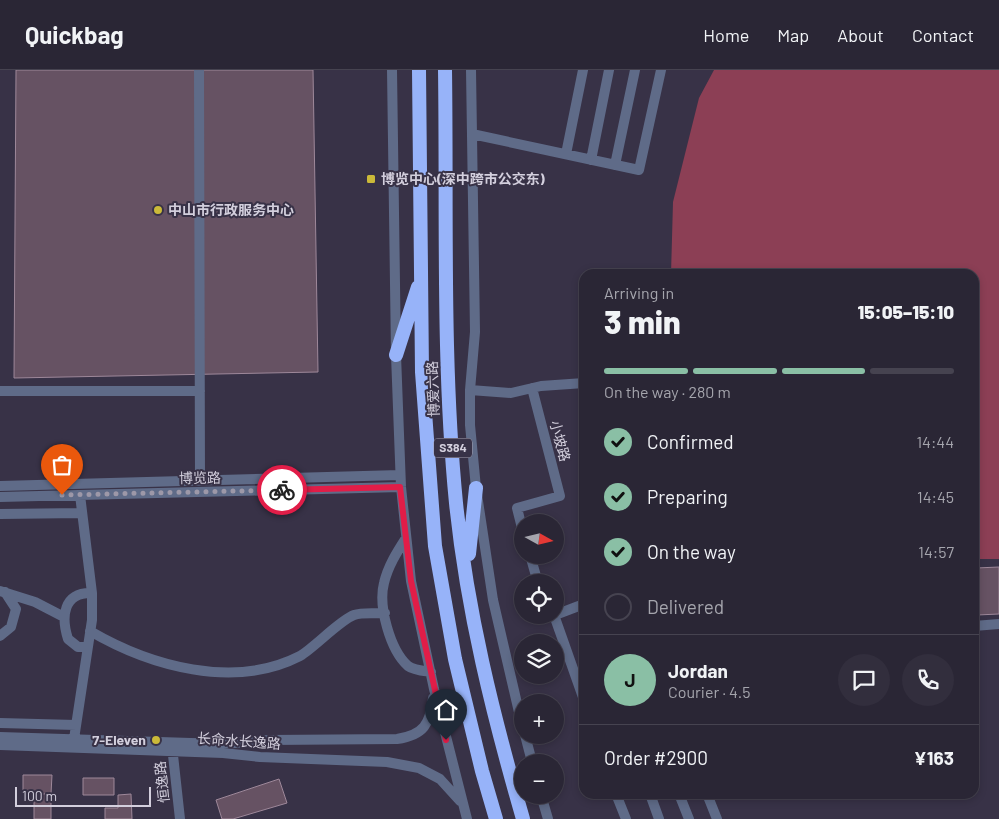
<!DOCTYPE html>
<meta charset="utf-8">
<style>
body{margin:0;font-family:Barlow,"Noto Sans SC",sans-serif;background:#322e3d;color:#f1f3f6;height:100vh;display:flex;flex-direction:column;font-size:19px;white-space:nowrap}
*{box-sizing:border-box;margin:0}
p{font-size:16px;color:#a5a5ad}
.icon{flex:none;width:28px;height:28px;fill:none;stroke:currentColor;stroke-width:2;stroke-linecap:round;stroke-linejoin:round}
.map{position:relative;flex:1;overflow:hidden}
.sheet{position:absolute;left:579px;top:199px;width:400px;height:530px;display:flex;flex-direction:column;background:#2a2635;border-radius:15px;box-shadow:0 2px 8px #0003,0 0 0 1px #464350}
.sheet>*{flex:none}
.needle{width:32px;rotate:98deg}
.buttons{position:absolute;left:514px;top:444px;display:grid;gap:10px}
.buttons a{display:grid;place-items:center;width:50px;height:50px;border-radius:50%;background:#2a2635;box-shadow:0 2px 8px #0003,0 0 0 1px #464350;font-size:25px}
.scale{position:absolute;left:15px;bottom:12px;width:136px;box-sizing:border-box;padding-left:5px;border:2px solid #d3cfdd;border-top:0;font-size:14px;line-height:18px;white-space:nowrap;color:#d3cfdd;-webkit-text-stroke:4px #383247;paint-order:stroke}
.pin{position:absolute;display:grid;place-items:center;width:42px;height:42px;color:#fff;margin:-51px -21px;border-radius:50% 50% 50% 0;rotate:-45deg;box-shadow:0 0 5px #0007}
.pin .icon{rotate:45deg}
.courier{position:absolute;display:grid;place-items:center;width:50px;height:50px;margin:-25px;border:4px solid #e11d48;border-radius:50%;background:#fff;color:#222;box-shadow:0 1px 6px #0007}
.headline em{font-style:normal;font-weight:800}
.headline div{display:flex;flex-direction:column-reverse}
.headline{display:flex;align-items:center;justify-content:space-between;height:85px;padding:0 25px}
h1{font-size:32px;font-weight:800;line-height:38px}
.bar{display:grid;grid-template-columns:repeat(4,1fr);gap:8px 5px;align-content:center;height:60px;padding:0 25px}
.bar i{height:6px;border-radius:4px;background:#464350}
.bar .on{background:#8abfa5}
.bar p{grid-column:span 4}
.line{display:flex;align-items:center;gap:12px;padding:0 25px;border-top:1px solid #464350}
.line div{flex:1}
.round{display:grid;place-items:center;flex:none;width:52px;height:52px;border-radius:26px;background:#322e3d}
ol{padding:0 25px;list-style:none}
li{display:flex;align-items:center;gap:15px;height:55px}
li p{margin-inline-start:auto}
li .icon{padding:5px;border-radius:50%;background:#8abfa5;color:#111;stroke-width:4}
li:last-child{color:#a5a5ad}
li i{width:28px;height:28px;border:2px solid #464350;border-radius:50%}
header{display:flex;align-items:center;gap:30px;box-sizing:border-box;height:70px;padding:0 25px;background:#2a2635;border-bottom:1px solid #464350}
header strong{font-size:24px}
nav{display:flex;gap:28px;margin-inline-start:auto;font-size:18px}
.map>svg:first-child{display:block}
</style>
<header>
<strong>Quickbag</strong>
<nav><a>Home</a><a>Map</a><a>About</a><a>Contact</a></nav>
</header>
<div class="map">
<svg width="999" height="749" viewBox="0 0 999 749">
<rect width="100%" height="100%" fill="#383247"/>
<path fill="#8c3f55" d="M714 0H999V489H974V204H671L673 132 699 28Z"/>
<path fill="#665263" stroke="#9e889a" d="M16 0H313L318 302 14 308Z
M999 497V544L977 545 976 498Z
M23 705H52L51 724H23Z
M83 708H114V725H83Z
M279 709 287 733 233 749H222L216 730Z
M34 724H51V749H34Z
M131 724 132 749H105V738H118V725Z"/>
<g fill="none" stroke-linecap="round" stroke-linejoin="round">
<path stroke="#5f6b88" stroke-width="10" d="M199 0 200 410
M392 0 396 285 401 417 411 511 434 619 467 749
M471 0 475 262 470 320V355L476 418 493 530 522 655
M472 64 639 100 661 0
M566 84 583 0
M591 90 609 0
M615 95 635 0
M470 320 511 323 541 316 584 313
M0 321H200
M0 416 400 405
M0 427 401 417
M0 444 82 443
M522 458 517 438 560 426 532 318
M406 468C397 482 388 496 384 513 378 536 390 580 408 596 413 600 424 601 431 602
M530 485 536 506 542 512
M0 521 35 532 64 547
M554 545 584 630
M555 545 584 534
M974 556 999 554
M90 561C150 596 234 620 300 586 315 577 340 550 354 545 363 542 376 544 385 543
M0 566 11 557 16 539 5 522
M87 577H78L68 569C61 547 63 522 92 523
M0 653 76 655
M525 665 532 692
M0 667 223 674 269 670 397 669C424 665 430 654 433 628
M74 669 92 550V523L80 425
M0 675 223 683 260 687 387 692 419 698 440 709 460 731
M172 676 180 749
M616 724 626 749
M650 724 659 749
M679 724 689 749
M707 724 717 749
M541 725 548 749"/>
<path stroke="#97b3f9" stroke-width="14" d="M419 0 422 302 435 476 455 589 482 701 496 749
M445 0C447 144 442 290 456 433 467 541 493 645 523 749
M396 285 418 217
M469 484 476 418"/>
</g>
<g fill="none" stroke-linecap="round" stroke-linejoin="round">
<path stroke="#9d98a8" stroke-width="5" stroke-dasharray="0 9" d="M62 425 282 420"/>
<path stroke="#e11d48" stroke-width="6" d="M282 420 400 417 411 511 446 670"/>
</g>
<g fill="#cbba39" stroke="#383247" stroke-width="2">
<rect x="366" y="104" width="10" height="10" rx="2.5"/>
<circle cx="158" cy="140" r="5"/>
<circle cx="156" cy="670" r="5"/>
</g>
<g text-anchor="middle" stroke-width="4" stroke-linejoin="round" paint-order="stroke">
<rect fill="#383247" stroke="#a4a0b0" stroke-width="1" x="434" y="368.5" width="38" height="19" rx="4"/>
<g font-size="12" font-weight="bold" fill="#d3cfdd">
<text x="453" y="382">S384</text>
</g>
<g font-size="14" font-weight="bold" fill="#d3cfdd" stroke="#383247" text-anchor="start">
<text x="381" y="114">博览中心(深中跨市公交东)</text>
<text x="168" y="145">中山市行政服务中心</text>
<text x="146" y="675" text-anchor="end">7-Eleven</text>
</g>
<g font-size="14" fill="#d3cfdd" stroke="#383247">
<text transform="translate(433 319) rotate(-92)" y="5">博爱六路</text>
<text transform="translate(560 371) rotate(75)" y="5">小坡路</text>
<text transform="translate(200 408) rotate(-1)" y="5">博览路</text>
<text transform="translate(239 671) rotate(4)" y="5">长命水长逸路</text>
<text transform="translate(162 712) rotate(-96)" y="5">恒逸路</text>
</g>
</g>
</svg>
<div class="buttons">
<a><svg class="needle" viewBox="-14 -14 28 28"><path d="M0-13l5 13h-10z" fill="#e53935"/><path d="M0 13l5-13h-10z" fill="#a5a5ad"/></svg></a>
<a><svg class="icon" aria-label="locate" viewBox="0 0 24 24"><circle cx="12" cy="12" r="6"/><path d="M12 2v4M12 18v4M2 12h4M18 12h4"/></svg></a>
<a><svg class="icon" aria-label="layers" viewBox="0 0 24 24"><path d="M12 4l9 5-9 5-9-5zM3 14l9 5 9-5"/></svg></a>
<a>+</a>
<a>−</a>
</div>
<div class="scale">100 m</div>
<div class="pin" style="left:62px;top:425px;background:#ea580c"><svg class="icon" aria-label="bag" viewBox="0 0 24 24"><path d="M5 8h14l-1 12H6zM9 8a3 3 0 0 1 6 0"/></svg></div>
<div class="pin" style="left:446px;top:670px;background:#1f2937"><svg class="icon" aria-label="home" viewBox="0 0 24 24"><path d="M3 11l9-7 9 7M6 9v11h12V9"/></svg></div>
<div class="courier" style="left:282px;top:420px"><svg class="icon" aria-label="bike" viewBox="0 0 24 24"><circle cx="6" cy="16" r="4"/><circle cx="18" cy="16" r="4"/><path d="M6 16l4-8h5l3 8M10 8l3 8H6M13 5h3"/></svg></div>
<section class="sheet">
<div class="headline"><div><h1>3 min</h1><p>Arriving in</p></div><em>15:05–15:10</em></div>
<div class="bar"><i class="on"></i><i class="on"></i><i class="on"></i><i></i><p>On the way · 280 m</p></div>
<ol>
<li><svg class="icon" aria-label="check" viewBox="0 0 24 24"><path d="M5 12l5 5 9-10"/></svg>Confirmed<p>14:44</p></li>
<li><svg class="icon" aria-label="check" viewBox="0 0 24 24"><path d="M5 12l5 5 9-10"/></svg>Preparing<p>14:45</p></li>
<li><svg class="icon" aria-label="check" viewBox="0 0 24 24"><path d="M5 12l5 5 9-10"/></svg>On the way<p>14:57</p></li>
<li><i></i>Delivered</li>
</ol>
<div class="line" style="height:90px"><b class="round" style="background:#8abfa5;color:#111">J</b><div><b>Jordan</b><p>Courier · 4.5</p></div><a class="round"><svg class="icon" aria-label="chat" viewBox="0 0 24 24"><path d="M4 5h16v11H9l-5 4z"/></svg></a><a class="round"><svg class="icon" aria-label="phone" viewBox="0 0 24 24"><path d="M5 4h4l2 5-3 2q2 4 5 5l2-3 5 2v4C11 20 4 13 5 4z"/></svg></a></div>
<div class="line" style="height:65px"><div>Order #2900</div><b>¥163</b></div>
</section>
</div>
